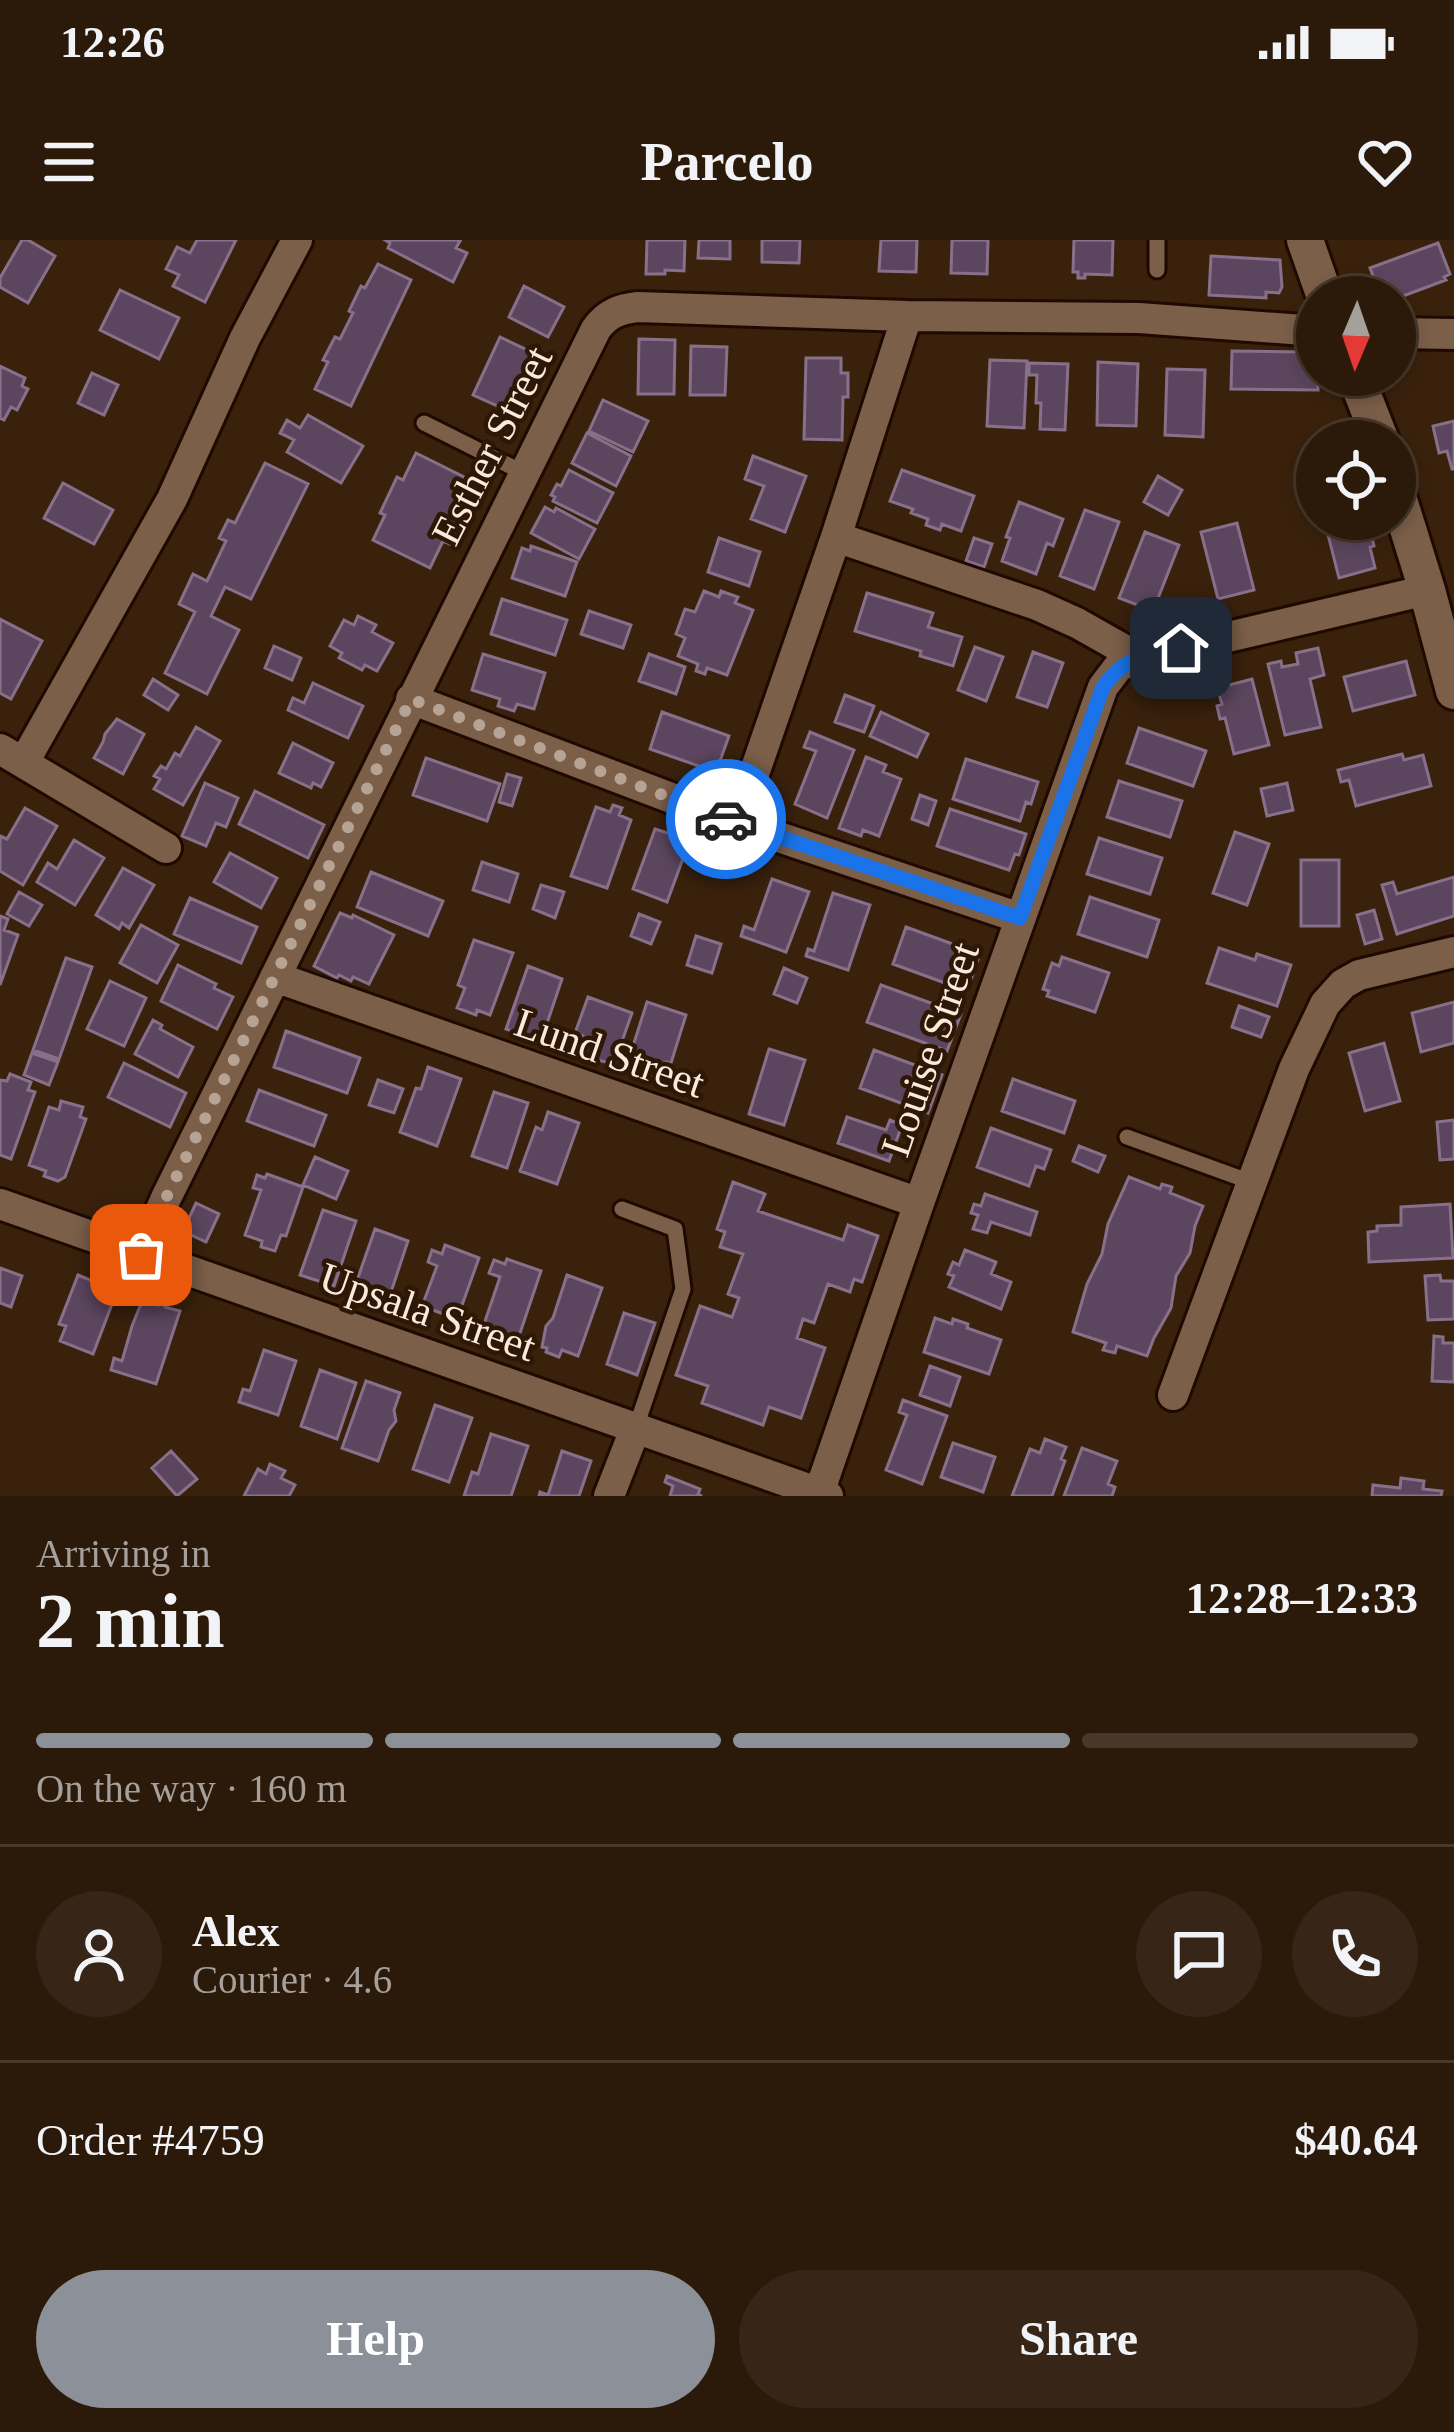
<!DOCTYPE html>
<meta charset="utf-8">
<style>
body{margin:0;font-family:Georgia,serif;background:#372617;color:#f1f3f6;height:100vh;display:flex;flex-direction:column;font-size:45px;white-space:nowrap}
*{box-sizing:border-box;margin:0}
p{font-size:39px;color:#a6a09c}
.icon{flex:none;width:66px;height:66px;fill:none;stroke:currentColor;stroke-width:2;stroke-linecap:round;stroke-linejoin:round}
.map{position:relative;height:1256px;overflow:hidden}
.details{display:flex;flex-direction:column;background:#2b1909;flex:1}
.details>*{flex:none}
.needle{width:78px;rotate:182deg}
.controls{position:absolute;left:1296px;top:36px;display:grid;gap:24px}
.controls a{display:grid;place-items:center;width:120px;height:120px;border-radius:50%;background:#2b1909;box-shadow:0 6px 18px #0003,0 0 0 3px #47382a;font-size:60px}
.pin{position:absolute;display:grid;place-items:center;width:102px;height:102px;color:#fff;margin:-51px;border-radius:24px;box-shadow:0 6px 18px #0006}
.courier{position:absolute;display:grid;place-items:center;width:120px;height:120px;margin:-60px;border:9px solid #1a73e8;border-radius:50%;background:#fff;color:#222;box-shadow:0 3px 15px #0007}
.headline em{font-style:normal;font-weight:600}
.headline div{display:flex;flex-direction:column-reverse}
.headline{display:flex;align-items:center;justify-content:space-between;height:204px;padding:0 36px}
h1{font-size:78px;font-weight:600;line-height:90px}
.bar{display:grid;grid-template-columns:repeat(4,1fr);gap:18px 12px;align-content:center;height:144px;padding:0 36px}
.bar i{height:15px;border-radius:9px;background:#47382a}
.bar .selected{background:#8c9099}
.bar p{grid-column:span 4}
.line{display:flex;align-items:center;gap:30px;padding:0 36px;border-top:3px solid #47382a}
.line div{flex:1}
.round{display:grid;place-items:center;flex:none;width:126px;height:126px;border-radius:63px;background:#372617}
.button{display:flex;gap:24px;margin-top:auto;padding:24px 36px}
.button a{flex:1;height:138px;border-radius:72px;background:#8c9099;color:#fff;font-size:48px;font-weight:600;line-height:138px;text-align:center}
.button a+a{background:#372617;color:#f1f3f6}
.status{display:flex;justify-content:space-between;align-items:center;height:84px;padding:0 60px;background:#2b1909;direction:ltr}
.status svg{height:33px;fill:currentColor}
header{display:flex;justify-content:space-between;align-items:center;height:156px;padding:0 36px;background:#2b1909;font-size:54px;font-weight:600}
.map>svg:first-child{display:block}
</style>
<div class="status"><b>12:26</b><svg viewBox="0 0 49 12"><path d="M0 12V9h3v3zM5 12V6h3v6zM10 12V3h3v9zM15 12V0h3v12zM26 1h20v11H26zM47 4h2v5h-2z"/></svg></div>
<header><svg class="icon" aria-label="menu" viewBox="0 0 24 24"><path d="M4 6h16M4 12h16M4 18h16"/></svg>Parcelo<svg class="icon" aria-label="heart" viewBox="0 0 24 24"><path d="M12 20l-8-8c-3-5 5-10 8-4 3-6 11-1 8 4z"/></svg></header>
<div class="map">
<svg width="1454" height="1256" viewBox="0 0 1454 1256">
<rect width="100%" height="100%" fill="#39210c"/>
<path fill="#5c465f" stroke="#88708b" stroke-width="3" d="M22 0H28L55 16 28 63 0 47V38Z
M197 0H236L205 62 173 46 179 35 166 29 177 7 190 13Z
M385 0H457L460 1 456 8 467 13 453 42 388 8 390 3Z
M647 0H685L684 31 665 30V34H646Z
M699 0H730V19L698 18Z
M762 0H800L799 23 762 22Z
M881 0H917L916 32 879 31Z
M952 0H988L987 34 951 33Z
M1074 0H1113L1112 35 1085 34V38H1078V32H1073Z
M1438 3 1450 34 1444 37 1446 40 1395 59V57H1381L1370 28Z
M1211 16 1280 20 1282 47 1279 53 1266 52V58L1209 55Z
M378 24 411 40 351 166 315 149 328 122 323 120 335 97 340 99 353 73 349 71 361 46 365 48Z
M524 46 564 67 548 97 509 77Z
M120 50 179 78 159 119 100 90Z
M500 97 540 116 513 173 473 155Z
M639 99 675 100 674 154H638Z
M691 106 727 107 725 155H690Z
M1232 111 1301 112V117H1317L1318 150 1231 149Z
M806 118H841V133H848V157H843L842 200 804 199Z
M990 120 1027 121 1024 188 987 186Z
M1098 122 1138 124 1136 186 1097 185Z
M1029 123 1068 124 1065 190 1040 189 1041 163H1036L1037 135H1029Z
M0 126 25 138 22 146 28 149 17 170 11 167 4 180 0 178Z
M1167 129 1205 130 1203 197 1165 195Z
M92 133 118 145 104 175 78 163Z
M603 160 648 181 633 212 589 191Z
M308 175 363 206 341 243 287 212 294 200 280 193 287 180 300 188Z
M1454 181V229H1452L1447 211 1439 213 1433 186Z
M587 193 631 216 616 246 572 223Z
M416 213 472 241 459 267 466 271 450 304 443 301 430 328 373 300 385 275 380 273 397 237 403 240Z
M753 216 806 236 785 292 751 279 764 246 745 239Z
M265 223 308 244 251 359 225 347 211 376 239 390 207 454 165 433 195 372 179 364 193 334 207 341 226 301 219 298 228 280 235 283Z
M569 230 613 253 597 283 553 261 555 257 551 255 557 244 561 246Z
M902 230 974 256 961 291 942 284 940 290 926 285 928 279 911 273 913 269 890 261Z
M1158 236 1182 250 1168 275 1144 262Z
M63 243 113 270 94 304 44 278Z
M1019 262 1063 279 1053 306 1047 303 1036 334 1002 321 1010 298 1006 297Z
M545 267 554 272 556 268 595 289 579 319 531 293Z
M1085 270 1119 282 1094 349 1060 336Z
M1324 279H1362L1364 286 1369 285 1374 306 1370 307 1375 328 1339 338Z
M1237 283 1254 350 1218 359 1201 292Z
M1145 292 1179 305 1153 371 1119 358Z
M719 298 760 312 749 346 708 332Z
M974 298 992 304 984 327 966 321Z
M531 306 577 322 565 356 512 338 522 308 530 311Z
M704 351 719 357 721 351 738 357 735 363 753 370 727 435 707 428 705 434 696 431 698 424 678 416 685 398 676 394 685 369 695 372Z
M867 353 933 373 928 387 962 397 953 426 920 416 921 411 855 391Z
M502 359 567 380 555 415 491 394Z
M589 371 631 385 623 408 581 394Z
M358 376 376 385 372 392 393 403 377 431 365 425 362 430 339 418 342 413 330 406 344 380 354 385Z
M0 379 42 401 11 459 0 453Z
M274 406 301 418 292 440 265 428Z
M975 407 1003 417 986 461 958 450Z
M1318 408 1324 435 1310 439 1321 487 1285 495 1268 424 1281 421 1282 427 1298 424 1296 413Z
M1033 412 1063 423 1047 467 1017 457Z
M483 414 545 433 534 469 517 464 514 471 498 466 500 459 472 450Z
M649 414 685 427 676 454 639 441Z
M1406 421 1415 455 1353 471 1344 437Z
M153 439 178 455 168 470 144 455Z
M1252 439 1269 505 1234 514 1225 478 1220 479 1217 466 1222 464 1217 448Z
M313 443 363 466 348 498 288 470 293 458 304 463Z
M845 455 874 466 864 492 835 482Z
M662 472 729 496 716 532 650 509Z
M881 472 928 494 917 517 870 496Z
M117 479 144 494 123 534 94 518 103 502 105 494Z
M196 487 220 501 183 565 154 549 160 539 154 536 161 526 166 529 175 513 180 516Z
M1139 488 1206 511 1193 546 1127 523Z
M810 492 854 510 827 578 795 564 816 511 804 507Z
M293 503 333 523 321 547 313 543 311 548 279 533Z
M1402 514 1404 520 1423 515 1431 546 1356 566 1349 540 1341 542 1338 530Z
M866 517 886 525 883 532 901 539 879 596 863 590 861 596 839 588Z
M426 518 500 544 487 581 413 555Z
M966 519 1038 542 1031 564 1026 562 1020 581 953 559Z
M507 534 521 538 512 566 499 562Z
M1119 541 1182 561 1170 597 1107 577Z
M205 543 238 558 226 587 216 583 206 606 182 596Z
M1287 543 1293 570 1267 576 1261 549Z
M255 551 324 585 308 618 239 584Z
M920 555 936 561 928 585 912 579Z
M613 565 622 568 619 575 631 580 607 648 571 636 596 567 610 572Z
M25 568 57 586 23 645 0 631V596L7 599Z
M950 569 1026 594 1019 615 1015 614 1009 630 937 606Z
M655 589 671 594 670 598 688 605 667 662 633 649Z
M1235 592 1269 604 1247 665 1213 653Z
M1099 598 1162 618 1150 654 1087 634Z
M74 600 104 618 75 665 37 642 48 623 57 629Z
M230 613 277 638 261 668 214 642Z
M1301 620H1339V686H1301Z
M482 622 518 634 509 662 473 650Z
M123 628 154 645 129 688 122 683 119 689 96 675Z
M371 632 443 661 428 696 357 667Z
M1454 637V676L1397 694 1382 645 1393 642 1397 654Z
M772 639 809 652 786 712 741 696 744 686 754 690Z
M541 645 564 652 555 678 533 669Z
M19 652 42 665 29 686 7 674Z
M833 653 870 665 848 730 806 716 808 709 814 711Z
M1090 657 1159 680 1147 717 1078 694Z
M190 658 257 687 241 723 174 694Z
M1374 670 1382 699 1365 704 1357 675Z
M340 673 352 678 353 675 394 695 369 744 353 737 351 741 339 735 337 738 314 726Z
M639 674 660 682 651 704 631 696Z
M0 676 8 679 4 690 18 695 0 745Z
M141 685 178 705 157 743 120 723Z
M906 687 980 714 967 751 893 724Z
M696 696 721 704 712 733 687 725Z
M474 700 513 713 490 775 477 770 476 775 457 768 465 748 458 745Z
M1219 708 1255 720 1257 714 1291 725 1277 766 1207 743Z
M1062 717 1109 733 1095 772 1047 756 1049 751 1043 749 1052 723 1059 726Z
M66 718 92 727 59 819 33 810Z
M178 725 216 744 214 748 233 757 217 789 161 761Z
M528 726 562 739 541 801 506 789Z
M784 728 807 738 797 763 774 754Z
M110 741 146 758 124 806 87 789Z
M881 745 961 774 947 811 867 782Z
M588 757 632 773 614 824 576 815 583 796 575 793Z
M647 762 686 775 671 823 666 822 660 840 626 828Z
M1454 762V803L1421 812 1412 773Z
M1239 766 1269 777 1261 797 1232 787Z
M153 780 162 785 160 789 193 807 178 837 135 814Z
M286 791 360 818 347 853 274 827Z
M1384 803 1400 861 1365 871 1349 813Z
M769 809 805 820 784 885 749 874Z
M874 810 942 835 928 873 860 848Z
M32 813 58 822 49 845 24 835Z
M124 823 186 853 170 887 108 857Z
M428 827 461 839 437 906 400 892 416 848 421 849Z
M10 834 31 842 28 850 35 852 11 919 0 915V840L7 841Z
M1013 839 1075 861 1064 893 1002 871Z
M378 840 403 849 394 873 369 865Z
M259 850 326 875 314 906 247 881Z
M494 852 528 863 507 928 472 916Z
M61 861 83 867 80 877 86 879 65 937 58 941 44 936 46 931 29 925 49 867 59 870Z
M548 872 579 883 557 944 520 931 536 887 542 890Z
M847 877 886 890 890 880 902 885 889 921 838 903Z
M1454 880V919L1440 920 1437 882Z
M991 888 1051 910 1044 929 1036 926 1029 946 977 927Z
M1079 906 1105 916 1098 932 1073 921Z
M315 917 348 931 336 959 303 945Z
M267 934 303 947 286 996 281 995 275 1011 261 1007 262 1001 245 995 261 950 253 948 257 935 265 938Z
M1129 937 1160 949 1162 944 1172 947 1170 953 1203 966 1195 986 1190 1013 1176 1036 1171 1068 1154 1098 1147 1116 1117 1106 1115 1113 1103 1110 1106 1103 1073 1092 1087 1044 1102 1014 1108 984Z
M733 942 765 954 758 971 843 1000 848 985 878 996 862 1042 854 1039 850 1052 828 1044 814 1083 803 1079 797 1098 825 1108 801 1178 769 1167 763 1185 702 1163 708 1146 676 1135 700 1066 732 1077 739 1058 728 1054 743 1014 720 1007 725 992 717 989Z
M985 954 1037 972 1030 995 991 982 987 993 973 989 978 975 971 973 974 964 981 966Z
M196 963 219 974 206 1002 183 991Z
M1450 964 1453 1018 1369 1022 1368 992 1377 991V986L1401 985V967Z
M323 970 356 981 334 1046 300 1035Z
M375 989 408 1001 388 1061 354 1049Z
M445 1005 479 1018 457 1079 422 1066 437 1026 428 1022 432 1010 442 1014Z
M965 1010 996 1022 991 1034 1011 1042 1001 1069 949 1047 954 1036 948 1034 953 1022 959 1025Z
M507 1019 541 1031 517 1102 482 1090 500 1037 489 1033 494 1020 505 1024Z
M0 1028 22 1036 11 1067 0 1063Z
M78 1035 117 1051 93 1114 60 1101 66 1086 59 1084Z
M567 1035 602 1048 578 1116 562 1110 559 1117 546 1112 547 1108 542 1107 546 1086 553 1078Z
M1440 1035 1441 1041H1454V1079L1428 1080 1425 1036Z
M161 1057 168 1059 165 1067 180 1071 156 1144 111 1130 114 1118 122 1121 132 1086 143 1059 158 1065Z
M624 1073 655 1083 637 1135 607 1124Z
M935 1078 952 1084 953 1079 968 1084 967 1088 1001 1100 989 1134 924 1112Z
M1434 1096 1443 1097V1103H1454V1142L1432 1141Z
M264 1110 296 1121 278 1175 239 1162 243 1149 250 1151Z
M930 1126 960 1137 950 1166 920 1155Z
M320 1130 356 1143 337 1199 301 1186Z
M366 1141 400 1153 394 1170 396 1181 389 1190 378 1221 342 1208Z
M903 1160 947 1176 922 1244 886 1230 907 1175 899 1172Z
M435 1165 472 1178 449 1242 413 1229Z
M491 1194 528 1206 511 1256H464L472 1232 478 1234Z
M1045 1199 1066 1207 1061 1219 1065 1221 1052 1256H1012L1030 1209 1040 1213Z
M953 1203 995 1217 983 1252 941 1237Z
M1082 1208 1117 1221 1108 1244 1115 1247 1112 1256H1064Z
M171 1211 197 1239 177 1256 152 1228Z
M562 1211 591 1221 579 1256H539L540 1252 548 1255Z
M270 1224 285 1231 281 1238 295 1245 289 1256H244L258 1229 266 1234Z
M667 1236 700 1249 698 1254 702 1256H670L673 1246 665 1242Z
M1401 1238 1424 1241 1423 1249 1442 1251 1441 1256H1372L1373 1245 1400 1248Z"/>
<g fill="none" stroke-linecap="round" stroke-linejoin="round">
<g stroke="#1f0900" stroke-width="21">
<path id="service" d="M1157 30V0
M424 183 524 233
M1127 897 1251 942
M622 969 675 989 683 1049 636 1187"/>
</g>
<g stroke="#1f0900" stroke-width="36">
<path id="minor" d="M1395 93 1454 94
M836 297 1037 365 1077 383 1139 418
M411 459 737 583 1020 678
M0 509 166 608
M24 522 172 259 245 98 297 0
M737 583 836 297 907 76
M275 737 919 963
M0 964 828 1256
M141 1015 166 958 596 89C607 74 619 69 638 67L907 76 1139 78 1317 91
M1173 1155 1294 829 1325 764 1343 744 1359 735 1454 712
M819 1253 919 963 1103 447 1119 426 1139 418 1427 350
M609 1256 636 1187"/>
</g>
<g stroke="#1f0900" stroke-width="42">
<path id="tertiary" d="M1305 0 1325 57
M1355 135 1381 201
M1395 247 1427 350 1454 451"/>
</g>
<use href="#service" stroke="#7b5f49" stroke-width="15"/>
<use href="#minor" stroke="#7b5f49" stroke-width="30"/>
<use href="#tertiary" stroke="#7b5f49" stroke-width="36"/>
</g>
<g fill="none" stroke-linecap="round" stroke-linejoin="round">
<path stroke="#b6a394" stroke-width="12" stroke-dasharray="0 21.6" d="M141 1015 166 958 411 459 726 579"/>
<path stroke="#1a73e8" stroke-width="15" d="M726 579 1020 678 1103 447C1127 415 1143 417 1181 408"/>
</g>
<g text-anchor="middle" stroke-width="9" stroke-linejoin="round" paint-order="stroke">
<g font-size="42" fill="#fae9dd" stroke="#2e1704">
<text transform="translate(491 205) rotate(-63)" y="15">Esther Street</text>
<text transform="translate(929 809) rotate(-71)" y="15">Louise Street</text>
<text transform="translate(610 812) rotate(19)" y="15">Lund Street</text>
<text transform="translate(428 1071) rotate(19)" y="15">Upsala Street</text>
</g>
</g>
</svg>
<div class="controls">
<a><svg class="needle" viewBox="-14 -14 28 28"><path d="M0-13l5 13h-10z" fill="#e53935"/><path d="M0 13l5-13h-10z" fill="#a6a09c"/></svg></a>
<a><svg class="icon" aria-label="locate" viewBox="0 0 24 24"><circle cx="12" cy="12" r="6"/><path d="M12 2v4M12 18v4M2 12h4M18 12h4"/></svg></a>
</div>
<div class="pin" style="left:141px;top:1015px;background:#ea580c"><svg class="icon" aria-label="bag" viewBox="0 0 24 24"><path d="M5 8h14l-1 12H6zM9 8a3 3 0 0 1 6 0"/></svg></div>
<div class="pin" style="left:1181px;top:408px;background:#1f2937"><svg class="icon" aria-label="home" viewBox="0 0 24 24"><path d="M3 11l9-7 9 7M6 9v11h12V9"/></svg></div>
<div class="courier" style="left:726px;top:579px"><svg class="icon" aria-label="car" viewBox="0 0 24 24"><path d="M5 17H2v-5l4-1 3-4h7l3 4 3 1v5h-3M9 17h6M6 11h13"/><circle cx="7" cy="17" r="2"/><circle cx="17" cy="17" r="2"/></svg></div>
</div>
<section class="details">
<div class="headline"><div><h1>2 min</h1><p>Arriving in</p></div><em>12:28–12:33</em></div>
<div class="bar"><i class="selected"></i><i class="selected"></i><i class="selected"></i><i></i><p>On the way · 160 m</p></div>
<div class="line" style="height:216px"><a class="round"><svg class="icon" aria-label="person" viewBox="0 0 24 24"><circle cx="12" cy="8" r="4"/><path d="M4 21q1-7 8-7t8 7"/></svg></a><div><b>Alex</b><p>Courier · 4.6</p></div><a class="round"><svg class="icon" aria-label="chat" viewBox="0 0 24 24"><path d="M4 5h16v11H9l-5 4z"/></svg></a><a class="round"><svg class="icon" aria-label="phone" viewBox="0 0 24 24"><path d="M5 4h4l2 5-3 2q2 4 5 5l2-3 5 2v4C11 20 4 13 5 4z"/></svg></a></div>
<div class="line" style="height:156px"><div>Order #4759</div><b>$40.64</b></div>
<div class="button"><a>Help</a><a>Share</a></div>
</section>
